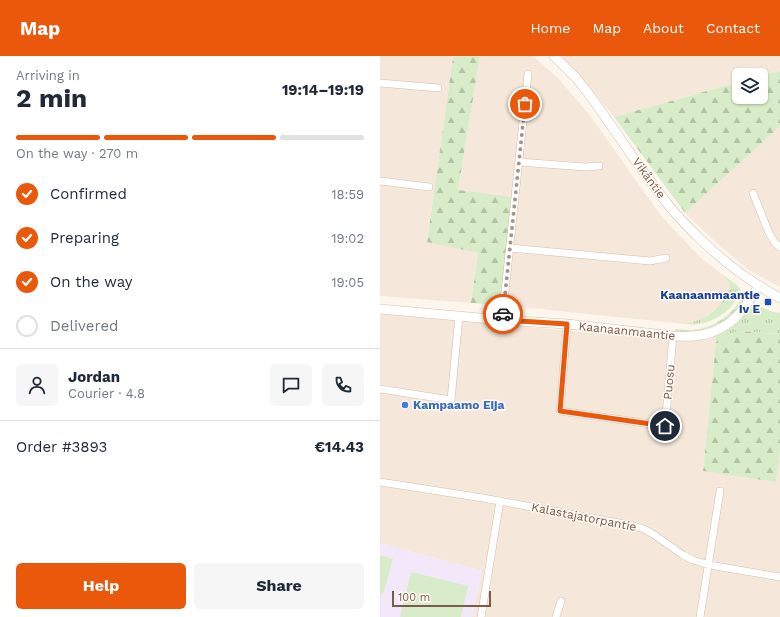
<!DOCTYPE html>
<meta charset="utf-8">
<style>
body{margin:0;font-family:"Work Sans",sans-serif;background:#f6f6f7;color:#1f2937;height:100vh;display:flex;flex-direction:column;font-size:15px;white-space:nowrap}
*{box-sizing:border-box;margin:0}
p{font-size:13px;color:#747a83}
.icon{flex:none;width:22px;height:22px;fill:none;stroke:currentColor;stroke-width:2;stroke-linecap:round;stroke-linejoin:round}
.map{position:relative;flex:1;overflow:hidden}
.drawer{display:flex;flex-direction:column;background:#fff;width:380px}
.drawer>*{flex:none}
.controls{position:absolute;left:352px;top:12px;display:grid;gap:8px}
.controls a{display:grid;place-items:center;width:36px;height:36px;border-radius:6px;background:#fff;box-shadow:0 1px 3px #0004;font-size:20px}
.scale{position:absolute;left:12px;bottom:10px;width:99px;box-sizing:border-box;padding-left:4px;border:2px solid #7a5c4d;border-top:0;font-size:11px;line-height:14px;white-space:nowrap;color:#7a5c4d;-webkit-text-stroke:3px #fffaf3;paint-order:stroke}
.pin{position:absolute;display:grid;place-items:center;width:34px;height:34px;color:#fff;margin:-17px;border:2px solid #fff;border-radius:50%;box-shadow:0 1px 4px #0007}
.courier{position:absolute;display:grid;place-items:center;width:40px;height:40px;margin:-20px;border:3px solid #ea580c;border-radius:50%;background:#fff;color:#222;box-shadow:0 1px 5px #0007}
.overview em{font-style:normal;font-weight:700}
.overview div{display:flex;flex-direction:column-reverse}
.overview{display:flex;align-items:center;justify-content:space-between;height:68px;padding:0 16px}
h1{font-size:26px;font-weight:700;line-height:30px}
.bar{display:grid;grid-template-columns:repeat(4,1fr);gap:6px 4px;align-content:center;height:48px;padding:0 16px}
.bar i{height:5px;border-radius:3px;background:#e0e1e3}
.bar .current{background:#ea580c}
.bar p{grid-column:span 4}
.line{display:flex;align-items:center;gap:10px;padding:0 16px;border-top:1px solid #e0e1e3}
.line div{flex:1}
.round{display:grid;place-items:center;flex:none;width:42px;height:42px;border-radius:6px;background:#f6f6f7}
ol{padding:0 16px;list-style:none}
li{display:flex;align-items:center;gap:12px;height:44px}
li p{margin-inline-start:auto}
li .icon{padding:4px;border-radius:50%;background:#ea580c;color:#fff;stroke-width:4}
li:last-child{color:#747a83}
li i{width:22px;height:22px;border:2px solid #e0e1e3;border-radius:50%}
.cta{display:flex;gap:8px;margin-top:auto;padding:8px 16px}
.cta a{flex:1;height:46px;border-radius:6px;background:#ea580c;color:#fff;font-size:16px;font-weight:700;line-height:46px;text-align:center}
.cta a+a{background:#f6f6f7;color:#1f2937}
header{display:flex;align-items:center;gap:24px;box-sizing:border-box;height:56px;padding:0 20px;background:#ea580c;color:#fff}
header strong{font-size:19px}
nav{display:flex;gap:22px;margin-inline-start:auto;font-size:14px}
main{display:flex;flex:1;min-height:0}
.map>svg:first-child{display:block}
</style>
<header>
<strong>Map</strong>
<nav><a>Home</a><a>Map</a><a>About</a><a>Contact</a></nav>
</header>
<main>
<section class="drawer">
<div class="overview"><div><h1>2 min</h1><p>Arriving in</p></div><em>19:14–19:19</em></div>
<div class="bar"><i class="current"></i><i class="current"></i><i class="current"></i><i></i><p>On the way · 270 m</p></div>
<ol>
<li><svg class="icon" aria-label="check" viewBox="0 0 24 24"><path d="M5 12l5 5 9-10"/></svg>Confirmed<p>18:59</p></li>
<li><svg class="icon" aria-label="check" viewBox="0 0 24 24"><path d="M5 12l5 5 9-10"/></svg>Preparing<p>19:02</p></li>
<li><svg class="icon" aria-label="check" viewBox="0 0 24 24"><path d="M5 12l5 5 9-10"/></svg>On the way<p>19:05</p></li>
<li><i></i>Delivered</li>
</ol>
<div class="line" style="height:72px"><a class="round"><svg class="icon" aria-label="person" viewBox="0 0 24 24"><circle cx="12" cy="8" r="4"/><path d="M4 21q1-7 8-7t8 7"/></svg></a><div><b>Jordan</b><p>Courier · 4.8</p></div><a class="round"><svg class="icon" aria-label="chat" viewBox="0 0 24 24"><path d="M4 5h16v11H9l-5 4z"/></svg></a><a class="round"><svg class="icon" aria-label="phone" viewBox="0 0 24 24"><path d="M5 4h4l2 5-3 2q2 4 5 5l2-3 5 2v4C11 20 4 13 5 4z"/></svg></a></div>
<div class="line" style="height:52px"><div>Order #3893</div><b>€14.43</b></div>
<div class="cta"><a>Help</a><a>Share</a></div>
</section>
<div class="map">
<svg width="400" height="561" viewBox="0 0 400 561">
<defs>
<pattern id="grass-tufts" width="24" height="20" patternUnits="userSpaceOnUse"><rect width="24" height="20" fill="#d8ecc9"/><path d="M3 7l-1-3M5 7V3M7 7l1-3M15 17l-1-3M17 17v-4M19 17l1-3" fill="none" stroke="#b4c2a5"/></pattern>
<pattern id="forest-firs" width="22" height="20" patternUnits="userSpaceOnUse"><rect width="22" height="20" fill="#d8ecc9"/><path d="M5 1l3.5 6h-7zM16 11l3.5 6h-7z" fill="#b4c2a5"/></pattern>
</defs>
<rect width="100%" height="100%" fill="#fdf6ec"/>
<path fill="#f5e8da" d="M0 0H72L73 1 47 185 98 197 91 247 0 240Z
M100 0H153L178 22 212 62 281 160 321 202 343 219 350 229 348 236 338 251 322 263 305 268 121 249 78 135Z
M181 0H400V15L381 20V19H359V26L234 61 199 19Z
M400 70V231L369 214 342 192 305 157Z
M0 258 297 284 334 280 336 286 323 414 396 426 400 394V561H92L102 515 0 487Z"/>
<path fill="#f3e8fa" d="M0 487 102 515 92 561H0Z"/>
<path fill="url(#grass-tufts)" d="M343 219C350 224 358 228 361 235 354 252 339 264 320 268 315 269 310 268 305 268 310 266 317 265 323 262 336 256 346 243 350 229Z
M363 240 366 243C355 261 336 274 314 277 308 278 301 277 295 277V273C301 273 308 275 314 274 335 271 353 258 363 240Z
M374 246C382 252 390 256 400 257V278L357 275 336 286 334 280C339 278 344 276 349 273 360 266 367 256 374 246Z"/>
<path fill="url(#forest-firs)" d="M72 0H100L78 134 131 141 121 249 91 247 98 197 47 186 73 1Z
M400 15V70L305 157 234 61 359 26V41H381V20Z
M357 275 400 278V394L396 426 323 415 336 286Z"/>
<path fill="#d8ecc9" d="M0 499 13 503 3 538 0 537Z
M31 516 88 530 81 561H20Z"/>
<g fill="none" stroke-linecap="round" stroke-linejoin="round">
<g stroke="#d1beb0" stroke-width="8">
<path id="minor" d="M0 27 58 32
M139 106 205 111 219 110
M0 125 49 131
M373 137 389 177 395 187 400 191
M130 192 270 205 286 202
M122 264 148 18
M187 268 180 355 285 370 293 280
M0 333 71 344 79 260
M0 426 103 442 250 469 264 473 273 478 303 499 313 504 329 509 400 521
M101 561 120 445
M176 561 181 545
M320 561 340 435"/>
</g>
<g stroke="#d1beb0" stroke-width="10">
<path id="tertiary" d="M174 0 196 22 208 37C236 75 261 115 290 151 299 162 309 172 319 182 344 206 370 226 400 242
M0 253 122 264 187 268 293 280C303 280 312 281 321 279 335 277 350 268 359 258 366 250 372 240 379 230"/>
</g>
<use href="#minor" stroke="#fff" stroke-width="7"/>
<use href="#tertiary" stroke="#fff" stroke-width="9"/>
</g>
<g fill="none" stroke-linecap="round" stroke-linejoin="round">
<path stroke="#a89285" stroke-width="4" stroke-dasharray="0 7.2" d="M123 258 145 48"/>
<path stroke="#ea580c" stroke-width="5" d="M123 258 122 264 187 268 180 355 285 370"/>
</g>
<rect fill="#1a4fb4" stroke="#fffaf3" stroke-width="1.5" x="384" y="242" width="8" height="8" rx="2"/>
<circle fill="#3f7fe0" stroke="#fffaf3" stroke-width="1.5" cx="25" cy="349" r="4"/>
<g text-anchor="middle" stroke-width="3" stroke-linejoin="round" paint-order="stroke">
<g font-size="12" fill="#7a5c4d" stroke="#fffaf3">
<text transform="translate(269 122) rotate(54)" y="4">Vikåntie</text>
<text transform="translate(247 275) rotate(6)" y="4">Kaanaanmaantie</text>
<text transform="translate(289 326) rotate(-85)" y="4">Puosu</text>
<text transform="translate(204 461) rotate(11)" y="4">Kalastajatorpantie</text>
</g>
<g font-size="12" font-weight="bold" fill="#164399" stroke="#fffaf3" text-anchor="end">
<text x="380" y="243">Kaanaanmaantie<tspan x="380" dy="14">iv E</tspan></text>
</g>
<g font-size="12" font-weight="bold" fill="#366cbe" stroke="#fffaf3" text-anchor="start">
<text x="33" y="353">Kampaamo Eija</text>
</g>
</g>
</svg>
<div class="controls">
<a><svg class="icon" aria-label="layers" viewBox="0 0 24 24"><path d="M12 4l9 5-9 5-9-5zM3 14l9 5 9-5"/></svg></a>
</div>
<div class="scale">100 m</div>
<div class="pin" style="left:145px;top:48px;background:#ea580c"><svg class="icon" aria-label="bag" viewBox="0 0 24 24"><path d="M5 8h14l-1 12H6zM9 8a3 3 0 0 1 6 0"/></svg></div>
<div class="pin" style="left:285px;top:370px;background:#1f2937"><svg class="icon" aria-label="home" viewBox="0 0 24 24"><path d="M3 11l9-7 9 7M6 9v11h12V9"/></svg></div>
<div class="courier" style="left:123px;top:258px"><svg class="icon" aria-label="car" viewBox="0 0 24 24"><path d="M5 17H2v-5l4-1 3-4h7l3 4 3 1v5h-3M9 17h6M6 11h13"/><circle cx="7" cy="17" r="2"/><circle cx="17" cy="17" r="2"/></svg></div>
</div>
</main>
